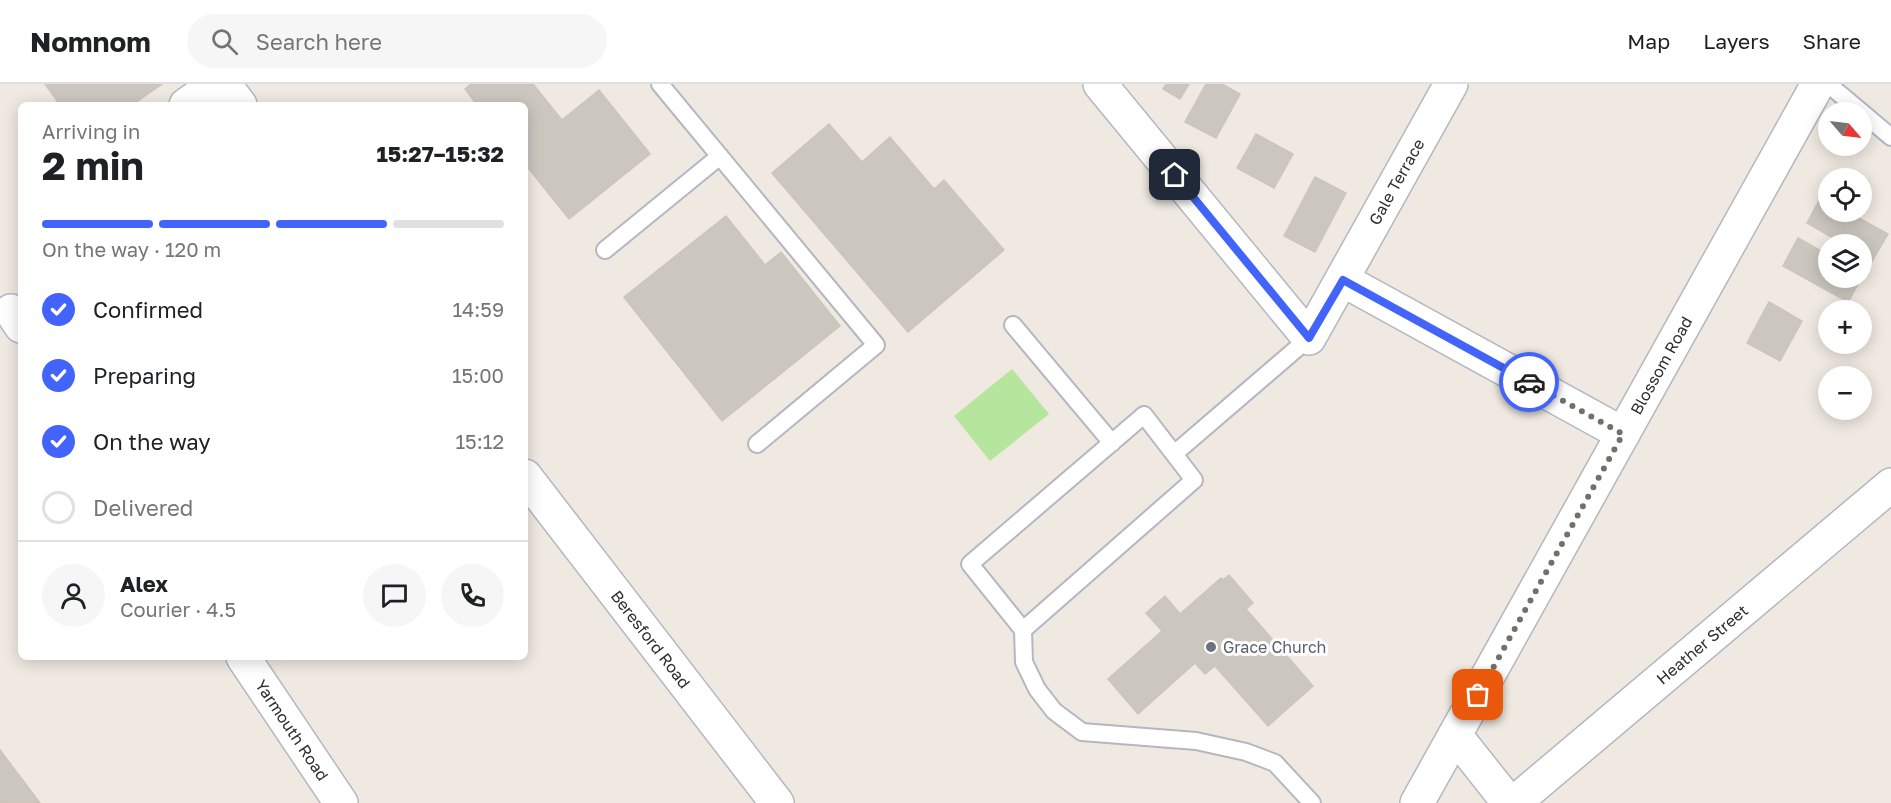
<!DOCTYPE html>
<meta charset="utf-8">
<style>
body{margin:0;font-family:"Golos Text",sans-serif;background:#f6f6f6;color:#202124;height:100vh;display:flex;flex-direction:column;font-size:22px;white-space:nowrap}
*{box-sizing:border-box;margin:0}
p{font-size:20px;color:#757577}
.icon{flex:none;width:33px;height:33px;fill:none;stroke:currentColor;stroke-width:2;stroke-linecap:round;stroke-linejoin:round}
.map{position:relative;flex:1;overflow:hidden}
.sheet{position:absolute;left:18px;top:18px;width:510px;height:558px;display:flex;flex-direction:column;background:#fff;border-radius:9px;box-shadow:0 3px 15px #0003}
.sheet>*{flex:none}
.needle{width:39px;rotate:118deg}
.controls{position:absolute;left:1818px;top:18px;display:grid;gap:12px}
.controls a{display:grid;place-items:center;width:54px;height:54px;border-radius:50%;background:#fff;box-shadow:0 3px 15px #0003;font-size:30px}
.pin{position:absolute;display:grid;place-items:center;width:51px;height:51px;color:#fff;margin:-26px;border-radius:12px;box-shadow:0 3px 9px #0006}
.courier{position:absolute;display:grid;place-items:center;width:60px;height:60px;margin:-30px;border:4px solid #4264fb;border-radius:50%;background:#fff;color:#222;box-shadow:0 2px 8px #0007}
.head em{font-style:normal;font-weight:700}
.head div{display:flex;flex-direction:column-reverse}
.head{display:flex;align-items:center;justify-content:space-between;height:102px;padding:0 24px}
h1{font-size:39px;font-weight:700;line-height:45px}
.bar{display:grid;grid-template-columns:repeat(4,1fr);gap:9px 6px;align-content:center;height:72px;padding:0 24px}
.bar i{height:8px;border-radius:4px;background:#e0e0e0}
.bar .current{background:#4264fb}
.bar p{grid-column:span 4}
.line{display:flex;align-items:center;gap:15px;padding:0 24px;border-top:2px solid #e0e0e0}
.line div{flex:1}
.round{display:grid;place-items:center;flex:none;width:63px;height:63px;border-radius:32px;background:#f6f6f6}
ol{padding:0 24px;list-style:none}
li{display:flex;align-items:center;gap:18px;height:66px}
li p{margin-inline-start:auto}
li .icon{padding:6px;border-radius:50%;background:#4264fb;color:#fff;stroke-width:4}
li:last-child{color:#757577}
li i{width:33px;height:33px;border:3px solid #e0e0e0;border-radius:50%}
header{display:flex;align-items:center;gap:36px;box-sizing:border-box;height:84px;padding:0 30px;background:#fff;border-bottom:2px solid #e0e0e0}
header strong{font-size:28px}
nav{display:flex;gap:33px;margin-inline-start:auto;font-size:21px}
.search{width:420px;height:54px;background:#f6f6f6;display:flex;align-items:center;gap:15px;box-sizing:border-box;padding:0 21px;border-radius:33px;color:#757577;font-size:22px}
.map>svg:first-child{display:block}
</style>
<header>
<strong>Nomnom</strong>
<div class="search"><svg class="icon" aria-label="search" viewBox="0 0 24 24"><circle cx="10" cy="10" r="6"/><path d="M15 15l6 6"/></svg>Search here</div>
<nav><a>Map</a><a>Layers</a><a>Share</a></nav>
</header>
<div class="map">
<svg width="1891" height="719" viewBox="0 0 1891 719">
<rect width="100%" height="100%" fill="#efe9e1"/>
<path fill="#b6e59e" d="M1012 285 1049 330 990 377 954 332Z"/>
<path fill="#cbc7bf" stroke="#cbc5ba" stroke-width="1.5" d="M45 0H162L132 21H60Z
M471 0H533L562 36 599 6 650 70 569 135 525 80V21H477L465 5Z
M1166 0H1189L1180 15 1163 5Z
M1206 0H1222L1240 10 1216 54 1185 38Z
M829 40 862 78 890 53 934 105 944 96 1004 166 908 248 772 89Z
M1256 50 1293 70 1274 104 1237 84Z
M1315 93 1346 109 1315 168 1284 152Z
M1821 113 1828 117V128H1848L1888 150 1872 177 1866 174 1862 182V160H1838L1840 158 1807 139Z
M726 132 765 181 781 168 840 242 722 337 624 213Z
M1798 154 1828 171V194H1862V191H1863L1848 218 1783 182Z
M1769 218 1802 237 1780 277 1747 259Z
M1229 491 1253 519 1246 525 1313 602 1268 642 1215 582 1205 590 1195 579 1138 630 1108 595 1162 547 1146 529 1165 512 1180 530 1221 494 1223 496Z
M0 666 40 719H0Z"/>
<g fill="none" stroke-linecap="round" stroke-linejoin="round">
<g stroke="#b4b7c1" stroke-width="20">
<path id="service" d="M660 0 876 261 757 360
M1828 0 1891 53
M605 166 720 72
M1013 241 1112 359
M1174 370 1309 254
M1023 546 1194 396 1144 331 970 480 1023 546 1024 578 1037 605 1054 627 1082 648 1196 657 1246 668 1275 679 1312 719"/>
</g>
<g stroke="#b4b7c1" stroke-width="36">
<g id="minor">
<path d="M224 0 240 21"/>
<path id="s1" d="M1100 0 1309 254 1451 0"/>
<path d="M186 21 216 0"/>
<path d="M1343 196 1623 350"/>
<path d="M11 227 21 242"/>
<path id="s2" d="M525 392 777 719"/>
<path id="s3" d="M243 573 341 719"/>
<path d="M1455 651 1509 719"/>
<path id="s4" d="M1514 719 1891 401"/>
</g>
</g>
<g stroke="#b4b7c1" stroke-width="36">
<g id="tertiary">
<path id="s5" d="M1417 719 1818 0"/>
</g>
</g>
<use href="#service" stroke="#fff" stroke-width="16"/>
<use href="#minor" stroke="#fff" stroke-width="33"/>
<use href="#tertiary" stroke="#fff" stroke-width="33"/>
</g>
<g fill="none" stroke-linecap="round" stroke-linejoin="round">
<path stroke="#726f6d" stroke-width="6" stroke-dasharray="0 10.8" d="M1478 611 1623 350 1529 298"/>
<path stroke="#4264fb" stroke-width="8" d="M1175 91 1309 254 1343 196 1529 298"/>
</g>
<circle fill="#6b7280" stroke="#fff" stroke-width="2" cx="1211" cy="563" r="6"/>
<g text-anchor="middle" stroke-width="6" stroke-linejoin="round" paint-order="stroke">
<g font-size="16" fill="#2e2e2e" stroke="#fff">
<text dy="6" stroke="none"><textPath href="#s1" startOffset="508">Gale Terrace</textPath></text>
<text dy="6" stroke="none"><textPath href="#s5" startOffset="501">Blossom Road</textPath></text>
<text dy="6" stroke="none"><textPath href="#s2" startOffset="206">Beresford Road</textPath></text>
<text dy="6" stroke="none"><textPath href="#s4" startOffset="246">Heather Street</textPath></text>
<text dy="6" stroke="none"><textPath href="#s3" startOffset="88">Yarmouth Road</textPath></text>
</g>
<g font-size="16" fill="#5b616d" stroke="#fff" text-anchor="start">
<text x="1223" y="569">Grace Church</text>
</g>
</g>
</svg>
<div class="controls">
<a><svg class="needle" viewBox="-14 -14 28 28"><path d="M0-13l5 13h-10z" fill="#e53935"/><path d="M0 13l5-13h-10z" fill="#757577"/></svg></a>
<a><svg class="icon" aria-label="locate" viewBox="0 0 24 24"><circle cx="12" cy="12" r="6"/><path d="M12 2v4M12 18v4M2 12h4M18 12h4"/></svg></a>
<a><svg class="icon" aria-label="layers" viewBox="0 0 24 24"><path d="M12 4l9 5-9 5-9-5zM3 14l9 5 9-5"/></svg></a>
<a>+</a>
<a>−</a>
</div>
<div class="pin" style="left:1478px;top:611px;background:#ea580c"><svg class="icon" aria-label="bag" viewBox="0 0 24 24"><path d="M5 8h14l-1 12H6zM9 8a3 3 0 0 1 6 0"/></svg></div>
<div class="pin" style="left:1175px;top:91px;background:#1f2937"><svg class="icon" aria-label="home" viewBox="0 0 24 24"><path d="M3 11l9-7 9 7M6 9v11h12V9"/></svg></div>
<div class="courier" style="left:1529px;top:298px"><svg class="icon" aria-label="car" viewBox="0 0 24 24"><path d="M5 17H2v-5l4-1 3-4h7l3 4 3 1v5h-3M9 17h6M6 11h13"/><circle cx="7" cy="17" r="2"/><circle cx="17" cy="17" r="2"/></svg></div>
<section class="sheet">
<div class="head"><div><h1>2 min</h1><p>Arriving in</p></div><em>15:27–15:32</em></div>
<div class="bar"><i class="current"></i><i class="current"></i><i class="current"></i><i></i><p>On the way · 120 m</p></div>
<ol>
<li><svg class="icon" aria-label="check" viewBox="0 0 24 24"><path d="M5 12l5 5 9-10"/></svg>Confirmed<p>14:59</p></li>
<li><svg class="icon" aria-label="check" viewBox="0 0 24 24"><path d="M5 12l5 5 9-10"/></svg>Preparing<p>15:00</p></li>
<li><svg class="icon" aria-label="check" viewBox="0 0 24 24"><path d="M5 12l5 5 9-10"/></svg>On the way<p>15:12</p></li>
<li><i></i>Delivered</li>
</ol>
<div class="line" style="height:108px"><a class="round"><svg class="icon" aria-label="person" viewBox="0 0 24 24"><circle cx="12" cy="8" r="4"/><path d="M4 21q1-7 8-7t8 7"/></svg></a><div><b>Alex</b><p>Courier · 4.5</p></div><a class="round"><svg class="icon" aria-label="chat" viewBox="0 0 24 24"><path d="M4 5h16v11H9l-5 4z"/></svg></a><a class="round"><svg class="icon" aria-label="phone" viewBox="0 0 24 24"><path d="M5 4h4l2 5-3 2q2 4 5 5l2-3 5 2v4C11 20 4 13 5 4z"/></svg></a></div>
</section>
</div>
